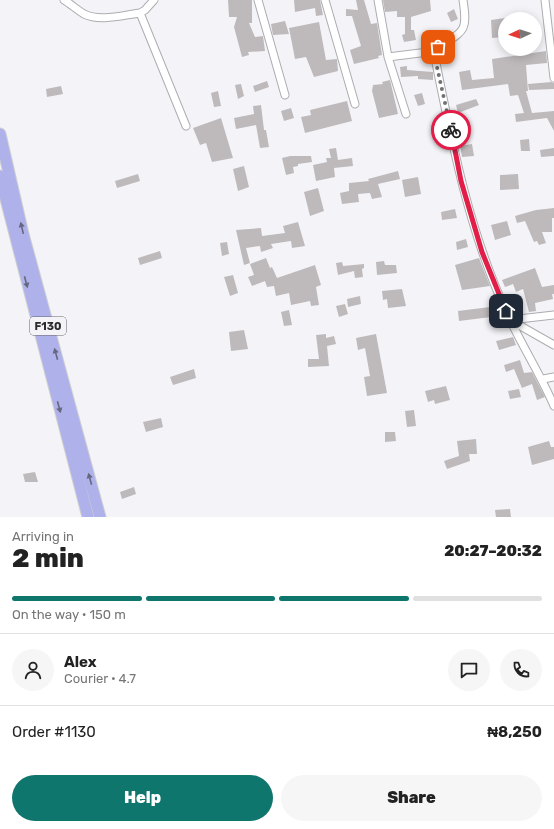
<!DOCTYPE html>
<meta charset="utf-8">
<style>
body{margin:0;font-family:Rubik,sans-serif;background:#f6f6f6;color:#222;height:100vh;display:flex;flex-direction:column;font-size:15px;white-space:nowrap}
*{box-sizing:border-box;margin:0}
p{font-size:13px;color:#767676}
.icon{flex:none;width:22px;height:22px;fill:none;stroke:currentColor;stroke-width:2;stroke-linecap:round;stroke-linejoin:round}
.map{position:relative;height:517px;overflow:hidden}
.side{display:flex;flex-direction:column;background:#fff;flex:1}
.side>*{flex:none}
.needle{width:26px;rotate:266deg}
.controls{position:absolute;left:498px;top:12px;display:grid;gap:8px}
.controls a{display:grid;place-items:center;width:44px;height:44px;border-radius:50%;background:#fff;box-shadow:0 2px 10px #0003;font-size:20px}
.pin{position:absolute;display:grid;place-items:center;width:34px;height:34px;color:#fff;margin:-17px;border-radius:8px;box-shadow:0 2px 6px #0006}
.courier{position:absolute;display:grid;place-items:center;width:40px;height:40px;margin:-20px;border:3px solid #e11d48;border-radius:50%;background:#fff;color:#222;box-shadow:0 1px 5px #0007}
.head em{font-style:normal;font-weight:800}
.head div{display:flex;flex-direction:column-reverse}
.head{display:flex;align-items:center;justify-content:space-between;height:68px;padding:0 12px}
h1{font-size:26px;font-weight:800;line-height:30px}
.bar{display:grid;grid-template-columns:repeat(4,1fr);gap:6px 4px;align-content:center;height:48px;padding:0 12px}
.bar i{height:5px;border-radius:3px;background:#e0e0e0}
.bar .selected{background:#0f766e}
.bar p{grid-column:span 4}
.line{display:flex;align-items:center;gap:10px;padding:0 12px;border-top:1px solid #e0e0e0}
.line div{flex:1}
.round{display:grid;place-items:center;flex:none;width:42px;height:42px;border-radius:21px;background:#f6f6f6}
.button{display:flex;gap:8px;margin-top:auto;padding:8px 12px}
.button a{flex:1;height:46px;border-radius:24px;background:#0f766e;color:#fff;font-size:16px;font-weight:800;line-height:46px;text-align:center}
.button a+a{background:#f6f6f6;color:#222}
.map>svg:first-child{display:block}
</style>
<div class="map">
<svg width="554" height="517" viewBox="0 0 554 517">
<rect width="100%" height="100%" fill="#f4f4f8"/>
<path fill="#bebabc" d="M228 0H252V23H249L255 37 263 36 265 51 248 52 249 55 242 57 234 27 237 17H229Z
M294 0H320L323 15 316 16 315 8 295 12Z
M356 0H364L371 24 377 23 382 55 378 56 379 58 354 64 350 50 361 46 352 16H346V9L358 10Z
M383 0H430L431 11 411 17V30H414L416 40 404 42 402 35 405 34V17H397V11L385 12Z
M454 9 458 19 451 22 447 13Z
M505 18V37L492 38 491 20Z
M285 21 289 34 273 35 271 24Z
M319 22 326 60 337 59 338 71 314 77 306 57 295 59 289 28Z
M546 51 547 63 526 65 528 91H526L532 113 554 111V131L547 118 516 122 515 114 524 113 518 95 510 96 508 84 462 90 459 72 470 70 472 80 494 78 492 59Z
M407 66V70L433 72V80L418 79V76L401 77 400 67Z
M390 80 398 114 379 118 372 91 373 85 383 84 382 82Z
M267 81 269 87 255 92 253 86Z
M551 82 554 83V89L529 90 528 84Z
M241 84 244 96 238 99 235 85Z
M61 86 63 94 47 97 46 89Z
M218 91 221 106 214 107 211 93Z
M422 93 425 104 418 106 414 95Z
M476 99 479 105 458 113 456 105Z
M347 101 352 121 305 133 301 117 311 115 310 110Z
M261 105 264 130H266L269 147 260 148 256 125 236 129 234 118 254 114 253 106Z
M291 108 294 118 284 121 281 111Z
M221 118 233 158 212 162 206 143 200 145 193 128Z
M529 139 530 151H521L520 140Z
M472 144 474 156 462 157 460 146Z
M336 148 338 160 352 158 353 166 334 168 335 177 316 181 313 165 327 162 326 158H331L329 149Z
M554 148V156L541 157 540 150Z
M290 156H311L312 162 298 164V166L293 167 294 173 286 175 282 158Z
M244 166 249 187 238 191 233 169Z
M398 171 400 179 378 184 382 197 372 199 370 193 358 194 359 202 342 204 340 193 349 191V183L369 181 368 179Z
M138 174 140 181 117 188 115 181Z
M518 174 519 189 500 190V175Z
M418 177 421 194 405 197 402 180Z
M318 188 324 211 310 216 304 192Z
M554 208V218H552V232H542L546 243 539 245 537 241 534 242 525 221 517 223 515 216 536 210Z
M455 209 457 218 442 220 441 212Z
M507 221 511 235 495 240 491 225Z
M298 222 305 246 292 248 291 241 271 244 273 248 261 252 260 246 246 248 250 263 244 265 236 230 261 228 262 236 285 233 283 226Z
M466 239 468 247 457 250 456 242Z
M227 242 229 254 222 256 220 243Z
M160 251 162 258 140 265 138 258Z
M266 258 270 268 272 267 277 278 315 265 321 285 316 287 319 305 311 306 310 301 291 305 289 293 276 296 274 286 267 287 265 281 252 286 248 277 254 275 250 264Z
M479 258 490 286 462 290 455 265Z
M384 261 385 265H396L397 273 377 275 376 262Z
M342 262 343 266 364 264V268L362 269 363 277 355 278 354 271 338 275 336 263Z
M535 268 542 287 554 285V294H552L553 299 535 303 536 311 529 312 523 289 516 292 513 284 505 287 502 280Z
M233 275 238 293 230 296 224 277Z
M402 289 406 306 388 308 387 299 383 300 382 291Z
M360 296 361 304 348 307 347 299Z
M345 304 348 314 339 317 336 306Z
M497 304 500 325 492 326 491 317 459 321 458 311 490 307V305Z
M289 310 292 325 284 326 281 312Z
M244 330 248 349 231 351 229 332Z
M326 334V338L334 336 336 344 327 346 329 366 308 367V359H319L316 335Z
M376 334 387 393 367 396 364 377 370 376 365 348 358 350 356 338Z
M513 337 516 345 499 350 496 341Z
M520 360 524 373 532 372 545 397 537 400 532 384 522 388 514 369 506 372 504 365Z
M194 369 196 378 173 385 170 377Z
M446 386 450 400 435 404 434 400 428 402 425 391Z
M519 389 521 397 510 399 508 391Z
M414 410 416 426 407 427 405 411Z
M161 418 163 427 146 432 143 422Z
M385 432H395L396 441 385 442Z
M476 439 477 454H469L470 461 447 469 444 461 459 456 457 441Z
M549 441 551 447H554V459L532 465 528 447Z
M35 472 38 482H25L23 474Z
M134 487 136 494 122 499 120 492Z
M510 509 511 517H496L495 510Z"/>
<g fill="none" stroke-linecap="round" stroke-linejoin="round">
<g stroke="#adacb0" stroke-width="9">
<path id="street" d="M64 0C71 4 77 10 84 14 100 22 123 15 140 13L145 10 154 0
M258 0 285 95
M325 0 355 104
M378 0 388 57 406 114
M463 0C468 32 464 31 438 47L435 58C452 143 469 231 506 311 520 343 540 373 554 406
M545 0 554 78
M140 13 186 126
M388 57 436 51
M510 320 554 345
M510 320 554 315
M543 379 554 377"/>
</g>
<g stroke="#d0d0d1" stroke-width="13">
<path id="primary" d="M0 134 23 234 100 517
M0 176 88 517"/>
</g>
<use href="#street" stroke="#fff" stroke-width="7"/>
<use href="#primary" stroke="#afb2ea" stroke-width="11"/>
</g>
<defs><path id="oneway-solid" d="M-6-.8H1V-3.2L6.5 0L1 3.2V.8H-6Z"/></defs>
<g fill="#666882">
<use href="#oneway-solid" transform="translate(22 228) rotate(-103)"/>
<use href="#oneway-solid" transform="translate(26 282) rotate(75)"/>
<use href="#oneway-solid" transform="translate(56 354) rotate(-105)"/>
<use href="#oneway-solid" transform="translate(59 407) rotate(75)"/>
<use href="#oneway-solid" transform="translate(90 479) rotate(-105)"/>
</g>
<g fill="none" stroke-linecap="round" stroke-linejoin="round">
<path stroke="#717173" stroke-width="4" stroke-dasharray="0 7.2" d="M438 47 435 58 451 130"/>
<path stroke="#e11d48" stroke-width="5" d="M451 130 461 181 482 252 506 311"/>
</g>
<g text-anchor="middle" stroke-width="3" stroke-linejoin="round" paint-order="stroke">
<rect fill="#f4f4f8" stroke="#676769" stroke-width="1" x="30" y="317" width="36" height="18" rx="3"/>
<g font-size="11" font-weight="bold" fill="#2b2b2c">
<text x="48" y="330">F130</text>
</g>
</g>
</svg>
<div class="controls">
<a><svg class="needle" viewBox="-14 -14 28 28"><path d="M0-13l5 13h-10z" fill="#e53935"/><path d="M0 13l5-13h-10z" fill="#767676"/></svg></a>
</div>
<div class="pin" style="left:438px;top:47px;background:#ea580c"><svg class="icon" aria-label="bag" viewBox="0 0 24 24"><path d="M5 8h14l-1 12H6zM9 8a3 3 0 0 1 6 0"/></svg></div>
<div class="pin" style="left:506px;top:311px;background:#1f2937"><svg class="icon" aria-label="home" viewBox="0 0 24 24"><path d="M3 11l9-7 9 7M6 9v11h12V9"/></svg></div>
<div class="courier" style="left:451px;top:130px"><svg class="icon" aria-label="bike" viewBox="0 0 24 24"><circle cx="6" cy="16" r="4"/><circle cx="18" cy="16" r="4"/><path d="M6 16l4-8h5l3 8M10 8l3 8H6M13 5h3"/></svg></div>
</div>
<section class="side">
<div class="head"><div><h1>2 min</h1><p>Arriving in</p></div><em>20:27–20:32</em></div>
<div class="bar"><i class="selected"></i><i class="selected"></i><i class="selected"></i><i></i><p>On the way · 150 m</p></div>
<div class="line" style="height:72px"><a class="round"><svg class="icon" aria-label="person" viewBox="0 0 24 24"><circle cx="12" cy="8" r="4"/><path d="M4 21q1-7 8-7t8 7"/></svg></a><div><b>Alex</b><p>Courier · 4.7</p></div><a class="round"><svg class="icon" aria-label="chat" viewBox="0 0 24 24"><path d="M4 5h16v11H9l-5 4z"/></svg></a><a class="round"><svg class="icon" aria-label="phone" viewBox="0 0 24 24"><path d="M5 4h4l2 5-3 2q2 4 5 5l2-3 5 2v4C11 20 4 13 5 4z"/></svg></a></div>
<div class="line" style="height:52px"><div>Order #1130</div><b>₦8,250</b></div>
<div class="button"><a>Help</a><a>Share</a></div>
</section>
